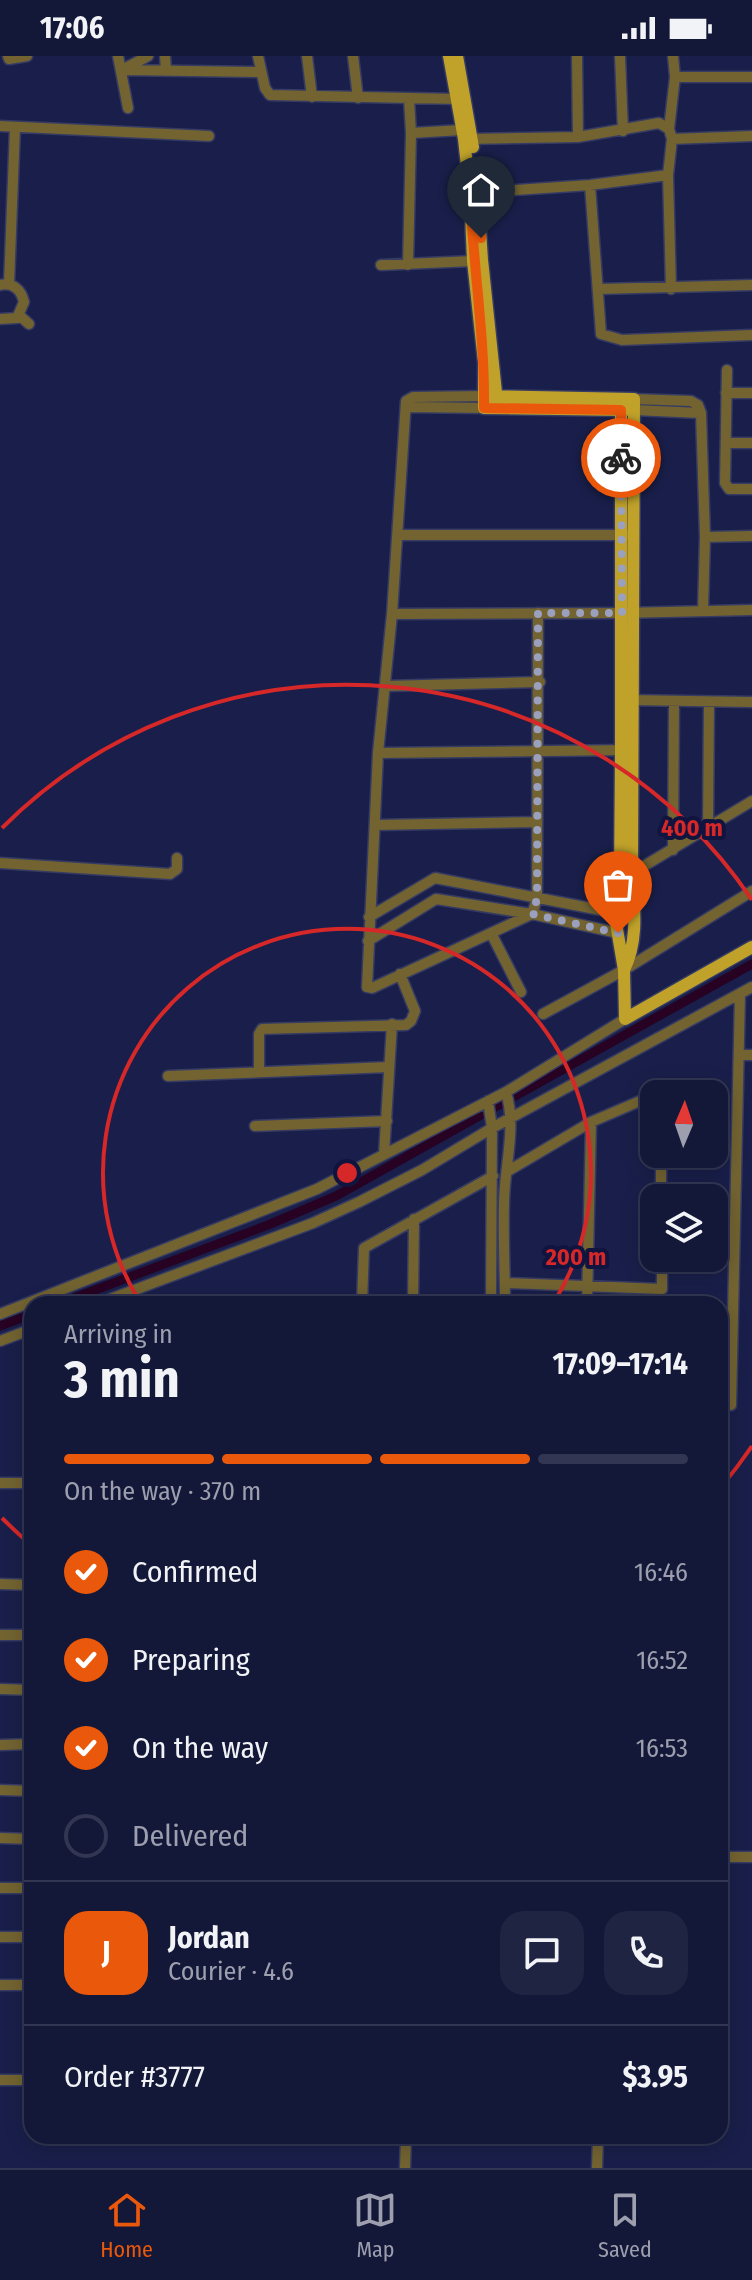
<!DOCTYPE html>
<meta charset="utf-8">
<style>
body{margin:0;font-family:"Fira Sans Condensed",sans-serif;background:#202443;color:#f1f3f6;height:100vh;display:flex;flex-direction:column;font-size:30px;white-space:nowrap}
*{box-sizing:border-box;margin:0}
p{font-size:26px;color:#9d9fae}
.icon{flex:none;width:44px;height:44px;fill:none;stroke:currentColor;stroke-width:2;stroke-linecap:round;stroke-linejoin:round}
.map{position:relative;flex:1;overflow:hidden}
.drawer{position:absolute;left:24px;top:1240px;width:704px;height:848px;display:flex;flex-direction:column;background:#131738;border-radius:24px;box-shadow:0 4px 20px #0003,0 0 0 2px #323653}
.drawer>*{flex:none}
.needle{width:52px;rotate:2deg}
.buttons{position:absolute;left:640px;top:1024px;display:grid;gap:16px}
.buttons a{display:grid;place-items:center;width:88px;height:88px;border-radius:16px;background:#131738;box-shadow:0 4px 20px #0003,0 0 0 2px #323653;font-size:40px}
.pin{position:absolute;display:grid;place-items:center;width:68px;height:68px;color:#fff;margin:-82px -34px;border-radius:50% 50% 50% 0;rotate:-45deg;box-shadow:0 0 8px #0007}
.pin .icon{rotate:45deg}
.courier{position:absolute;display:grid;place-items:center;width:80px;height:80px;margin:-40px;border:6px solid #ea580c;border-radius:50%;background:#fff;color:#222;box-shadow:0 2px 10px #0007}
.overview em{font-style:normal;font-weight:700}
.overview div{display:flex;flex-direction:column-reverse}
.overview{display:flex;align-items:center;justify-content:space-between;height:136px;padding:0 40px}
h1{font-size:52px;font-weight:700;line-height:60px}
.bar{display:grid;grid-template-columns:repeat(4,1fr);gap:12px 8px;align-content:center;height:96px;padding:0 40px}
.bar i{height:10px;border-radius:6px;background:#323653}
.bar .selected{background:#ea580c}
.bar p{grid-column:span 4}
.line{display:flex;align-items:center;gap:20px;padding:0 40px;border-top:2px solid #323653}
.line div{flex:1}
.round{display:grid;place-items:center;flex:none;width:84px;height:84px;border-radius:24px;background:#202443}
ol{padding:0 40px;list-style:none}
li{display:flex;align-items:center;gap:24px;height:88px}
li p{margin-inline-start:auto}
li .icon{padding:8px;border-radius:50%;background:#ea580c;color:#fff;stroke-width:4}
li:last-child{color:#9d9fae}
li i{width:44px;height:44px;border:4px solid #323653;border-radius:50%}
.status{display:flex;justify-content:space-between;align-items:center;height:56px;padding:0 40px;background:#131738;direction:ltr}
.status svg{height:22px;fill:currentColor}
.tabs{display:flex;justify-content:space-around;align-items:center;height:112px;border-top:2px solid #323653;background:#131738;font-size:22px;color:#9d9fae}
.tabs a{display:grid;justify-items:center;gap:4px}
.tabs .selected{color:#ea580c}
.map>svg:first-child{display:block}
</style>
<div class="status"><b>17:06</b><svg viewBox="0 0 49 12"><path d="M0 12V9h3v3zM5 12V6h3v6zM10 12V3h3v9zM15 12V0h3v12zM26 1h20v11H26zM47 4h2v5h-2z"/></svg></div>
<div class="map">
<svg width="752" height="2112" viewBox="0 0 752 2112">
<rect width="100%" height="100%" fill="#191f4a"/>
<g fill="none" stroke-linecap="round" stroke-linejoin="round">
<path stroke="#270223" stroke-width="9" d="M58 1248 268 1169 336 1140 752 908
M0 1270 32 1258"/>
<g stroke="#353b63" stroke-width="13">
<path id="minor" d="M8 0 9 3 27 0
M118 0 128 52
M148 0 122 14 260 16
M165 0 166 14
M258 0 265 32 270 39 457 43
M307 0 312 41
M353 0 358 42
M577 0 578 81
M620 0 623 75
M675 21H752
M0 70 209 80
M669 73 675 21 673 0
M411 77 462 74
M466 83 578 81 659 67 669 73 672 83 668 119 671 233
M672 83 752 80
M590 129 601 278 622 284 752 279
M471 137 590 129 668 119
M381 209 473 205
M408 209 411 77 409 43
M9 228 15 71
M0 229C12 226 21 233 24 246L17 262 0 263
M599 233 752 229
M19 259 29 268
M727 314 725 427 729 433H752
M726 337H752
M484 340 413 341 406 345 392 558 378 697 367 931 372 932 532 858 537 843 538 557
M634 343 691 345 698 349 701 357 705 481 703 554
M406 351 484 352
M634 354 701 357
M727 387H752
M398 479H628
M705 481 752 480
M392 558 622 557 752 554
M385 630 540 626
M628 644 752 646
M378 697 628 694
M375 769 537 766
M708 772 709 646
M673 794 674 646
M0 807 170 818 177 813V802
M629 819 752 745
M369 861 435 822 616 857
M491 877 521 936
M368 885 436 843 532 858 618 877
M543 958 624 914 752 835
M739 999H752
M259 1014V978L262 973 406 969 411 965 415 955 400 918
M168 1020 389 1011
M488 1045 492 1072 491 1248
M255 1070 387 1065
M384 1098 392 968
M661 1098V1142
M508 1115 591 1066 654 1039
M505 1227 662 1233V1202
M97 1248 313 1167 359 1146 422 1114 492 1072 752 931
M362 1248 364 1192 493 1120
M413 1248 414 1163
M505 1248C505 1215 503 1181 504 1148 504 1111 517 1072 506 1036
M587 1248 591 1066
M0 1258 317 1133 506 1036 625 963
M0 1285 32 1273
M720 1349H731L740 938
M0 1427H32
M0 1528 32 1529
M0 1579H32
M0 1633 32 1634
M0 1689 32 1688
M0 1734 32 1735
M0 1782 32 1783
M720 1801H752
M0 1832H32
M0 1881H32
M0 1929H32
M0 2024H32
M405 2112 406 2080
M597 2112 598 2080"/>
</g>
<g stroke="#353b63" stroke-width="15">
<path id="major" d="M449 0 464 83 470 137 473 205 484 306V352L626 354
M457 0 473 91
M476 114 482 204 497 346
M484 340 634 343 632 817C634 850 639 884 624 914
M621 343V694L620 824 616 867 624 914 625 963 752 891"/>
</g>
<use href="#minor" stroke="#726331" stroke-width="10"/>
<use href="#major" stroke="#c0a22a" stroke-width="12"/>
</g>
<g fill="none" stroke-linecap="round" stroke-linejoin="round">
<path stroke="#9aa0be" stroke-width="8" stroke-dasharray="0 14.4" d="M618 877 532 858 537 843 538 557H622L621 402"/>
<path stroke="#ea580c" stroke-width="10" d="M481 182 479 137H470C473 209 485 280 484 352L621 354V402"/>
</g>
<g fill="none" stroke="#d62828" stroke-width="4">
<path d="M140 1246A244 244 0 1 1 554 1246"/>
<path d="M752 1390A488 488 0 0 1 721 1431M30 1488A488 488 0 0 1 2 1462M2 772A488 488 0 0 1 752 844"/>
</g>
<circle cx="347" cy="1117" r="12" fill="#d62828" stroke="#10143f" stroke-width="4"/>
<g font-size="24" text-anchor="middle" font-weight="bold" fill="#d62828" stroke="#10143f" stroke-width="8" stroke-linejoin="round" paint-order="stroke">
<text x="692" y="780">400 m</text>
<text x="576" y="1209">200 m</text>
</g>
</svg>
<div class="buttons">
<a><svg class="needle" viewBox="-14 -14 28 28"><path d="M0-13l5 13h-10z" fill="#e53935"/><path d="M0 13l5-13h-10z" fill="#9d9fae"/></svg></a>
<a><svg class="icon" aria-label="layers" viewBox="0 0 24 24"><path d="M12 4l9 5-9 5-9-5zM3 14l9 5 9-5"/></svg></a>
</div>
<div class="pin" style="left:618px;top:877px;background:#ea580c"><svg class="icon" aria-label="bag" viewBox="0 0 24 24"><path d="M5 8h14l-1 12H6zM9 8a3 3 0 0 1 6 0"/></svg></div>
<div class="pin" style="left:481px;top:182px;background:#1f2937"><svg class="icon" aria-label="home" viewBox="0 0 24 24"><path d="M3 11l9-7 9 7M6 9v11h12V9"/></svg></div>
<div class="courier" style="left:621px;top:402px"><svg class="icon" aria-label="bike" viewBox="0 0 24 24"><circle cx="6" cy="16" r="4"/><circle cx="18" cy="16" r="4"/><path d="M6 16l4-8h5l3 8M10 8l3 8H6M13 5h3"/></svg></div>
<section class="drawer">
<div class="overview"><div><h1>3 min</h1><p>Arriving in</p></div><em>17:09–17:14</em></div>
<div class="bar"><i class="selected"></i><i class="selected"></i><i class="selected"></i><i></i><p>On the way · 370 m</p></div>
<ol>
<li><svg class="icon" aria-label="check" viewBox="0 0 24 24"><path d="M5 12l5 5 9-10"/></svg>Confirmed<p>16:46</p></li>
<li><svg class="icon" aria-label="check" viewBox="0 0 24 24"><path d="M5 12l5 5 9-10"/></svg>Preparing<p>16:52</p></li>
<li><svg class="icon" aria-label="check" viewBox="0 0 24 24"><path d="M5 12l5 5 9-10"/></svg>On the way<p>16:53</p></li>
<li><i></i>Delivered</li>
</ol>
<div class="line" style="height:144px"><b class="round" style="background:#ea580c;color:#fff">J</b><div><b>Jordan</b><p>Courier · 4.6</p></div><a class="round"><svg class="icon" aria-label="chat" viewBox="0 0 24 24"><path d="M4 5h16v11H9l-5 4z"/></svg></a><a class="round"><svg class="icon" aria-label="phone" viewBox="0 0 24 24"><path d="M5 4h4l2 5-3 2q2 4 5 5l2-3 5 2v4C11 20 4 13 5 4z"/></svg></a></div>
<div class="line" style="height:104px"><div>Order #3777</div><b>$3.95</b></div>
</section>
</div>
<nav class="tabs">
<a class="selected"><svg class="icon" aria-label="home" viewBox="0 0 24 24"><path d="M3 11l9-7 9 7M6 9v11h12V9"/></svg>Home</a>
<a><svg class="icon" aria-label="map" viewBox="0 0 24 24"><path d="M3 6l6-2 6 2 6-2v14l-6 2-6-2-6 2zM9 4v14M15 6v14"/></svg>Map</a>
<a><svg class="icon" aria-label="saved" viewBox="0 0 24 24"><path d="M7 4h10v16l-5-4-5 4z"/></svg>Saved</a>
</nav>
